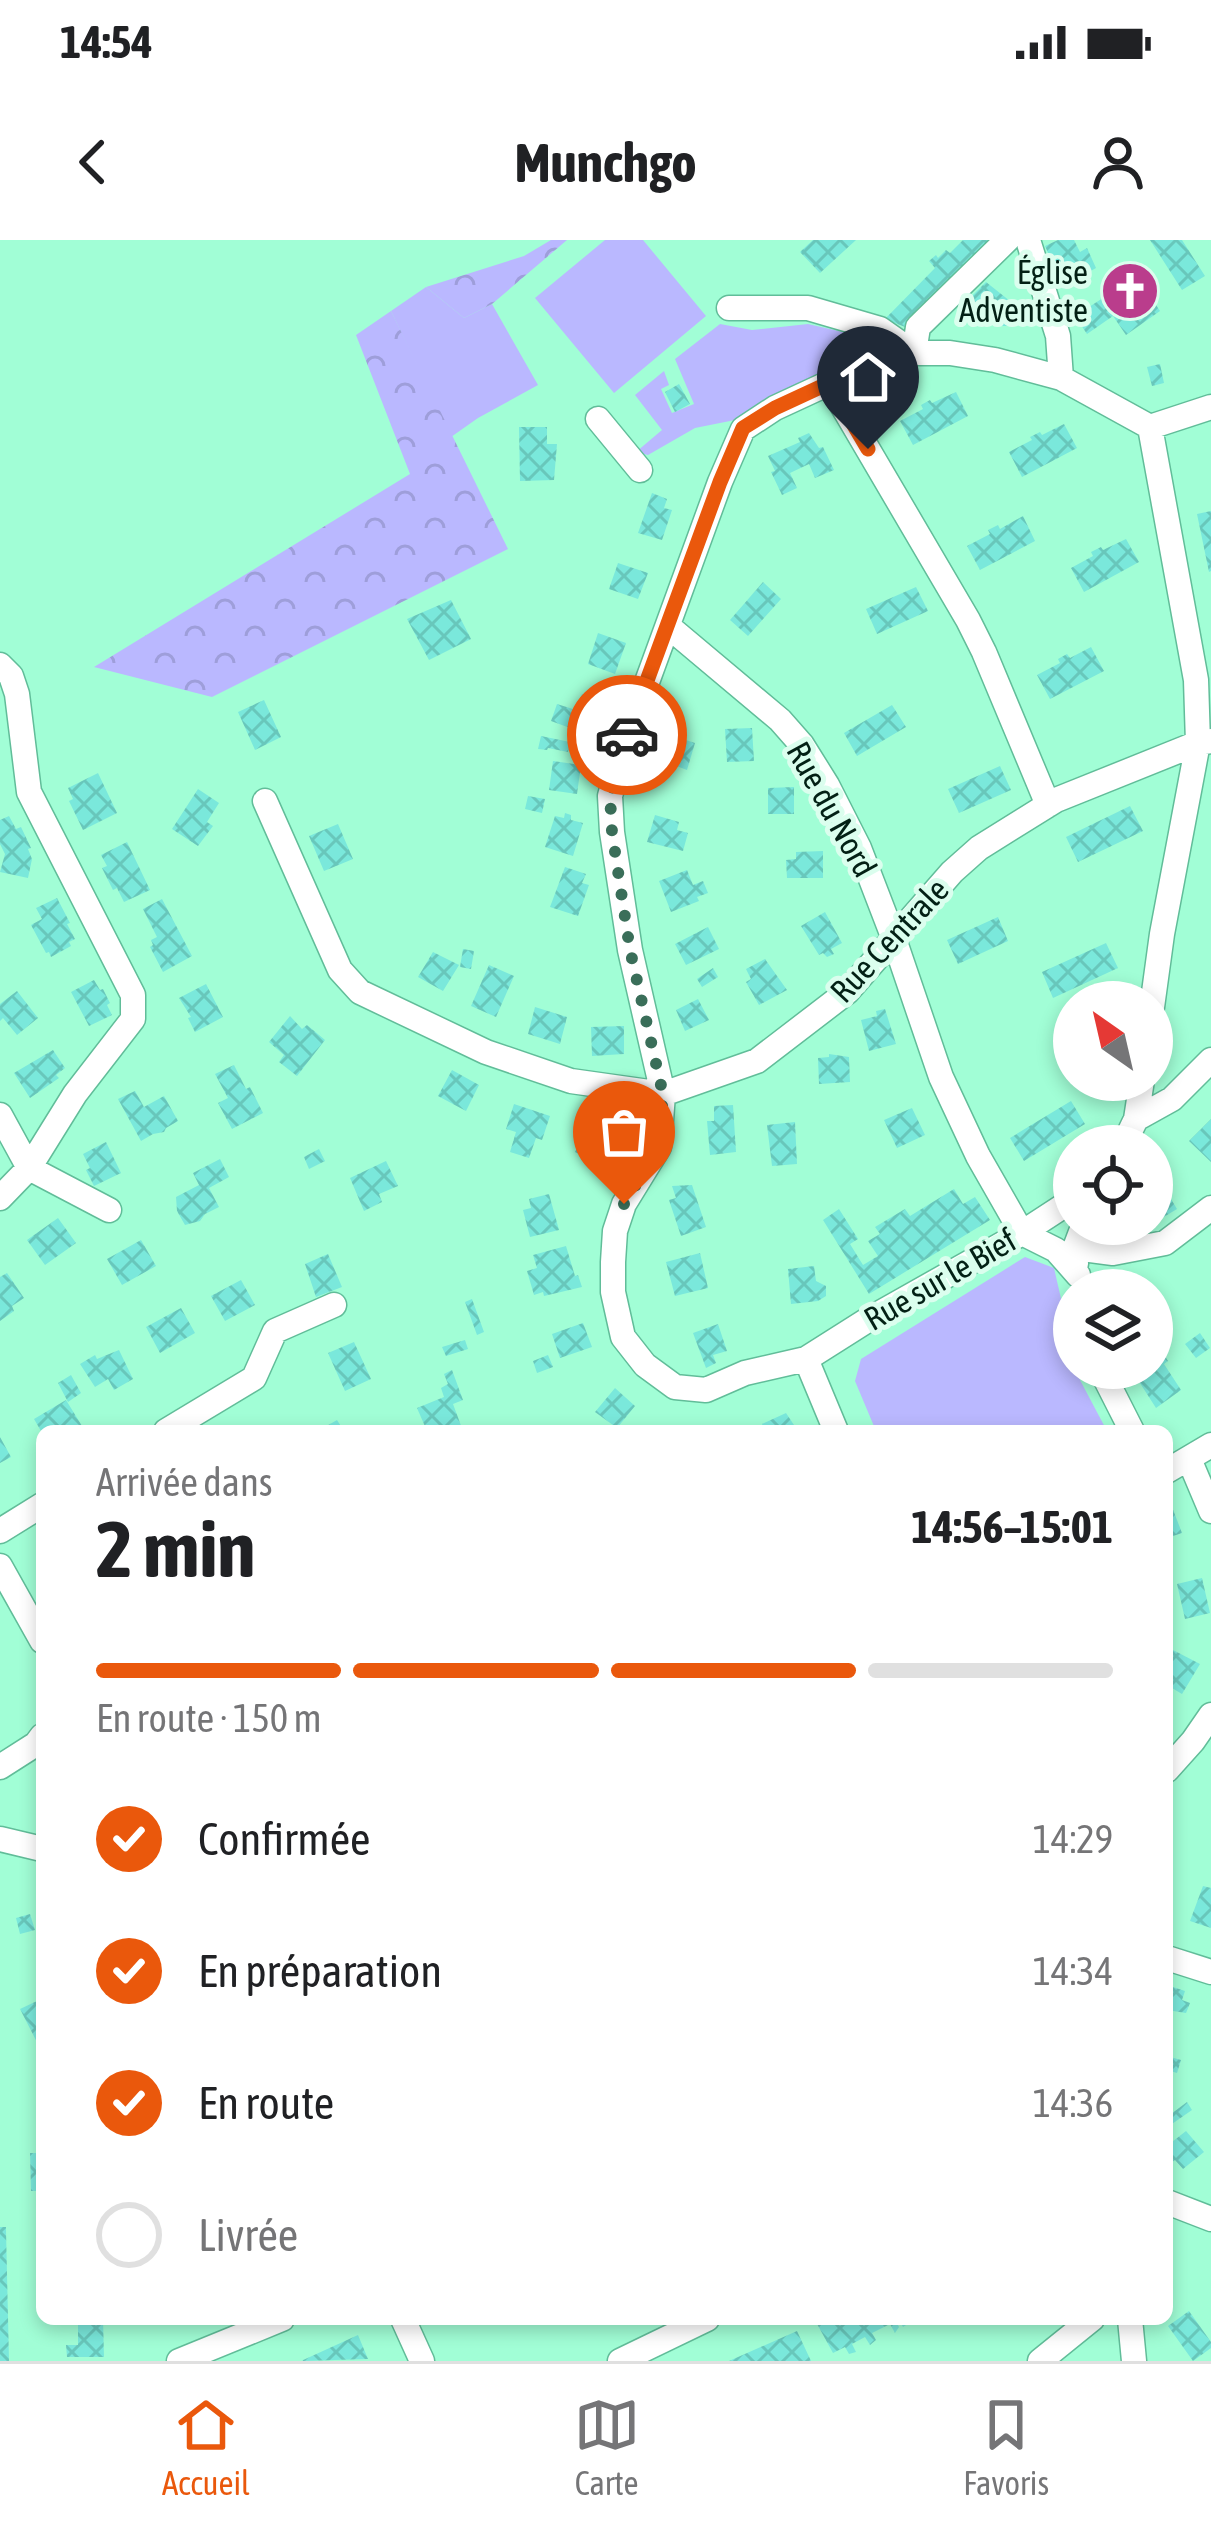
<!DOCTYPE html>
<html lang="fr">
<meta charset="utf-8">
<style>
body{margin:0;font-family:"Asap Condensed",sans-serif;background:#f6f6f6;color:#202124;height:100vh;display:flex;flex-direction:column;font-size:45px;white-space:nowrap}
*{box-sizing:border-box;margin:0}
p{font-size:39px;color:#757577}
.icon{flex:none;width:66px;height:66px;fill:none;stroke:currentColor;stroke-width:2;stroke-linecap:round;stroke-linejoin:round}
.map{position:relative;flex:1;overflow:hidden}
.drawer{position:absolute;left:36px;top:1185px;width:1137px;height:900px;display:flex;flex-direction:column;background:#fff;border-radius:18px;box-shadow:0 6px 18px #0003}
.drawer>*{flex:none}
.needle{width:78px;rotate:326deg}
.fabs{position:absolute;left:1053px;top:741px;display:grid;gap:24px}
.fabs a{display:grid;place-items:center;width:120px;height:120px;border-radius:50%;background:#fff;box-shadow:0 6px 18px #0003;font-size:60px}
.pin{position:absolute;display:grid;place-items:center;width:102px;height:102px;color:#fff;margin:-123px -51px;border-radius:50% 50% 50% 0;rotate:-45deg;box-shadow:0 0 12px #0007}
.pin .icon{rotate:45deg}
.courier{position:absolute;display:grid;place-items:center;width:120px;height:120px;margin:-60px;border:9px solid #ea580c;border-radius:50%;background:#fff;color:#222;box-shadow:0 3px 15px #0007}
.head em{font-style:normal;font-weight:700}
.head div{display:flex;flex-direction:column-reverse}
.head{display:flex;align-items:center;justify-content:space-between;height:204px;padding:0 60px}
h1{font-size:78px;font-weight:700;line-height:90px}
.bar{display:grid;grid-template-columns:repeat(4,1fr);gap:18px 12px;align-content:center;height:144px;padding:0 60px}
.bar i{height:15px;border-radius:9px;background:#e0e0e0}
.bar .current{background:#ea580c}
.bar p{grid-column:span 4}
ol{padding:0 60px;list-style:none}
li{display:flex;align-items:center;gap:36px;height:132px}
li p{margin-inline-start:auto}
li .icon{padding:12px;border-radius:50%;background:#ea580c;color:#fff;stroke-width:4}
li:last-child{color:#757577}
li i{width:66px;height:66px;border:6px solid #e0e0e0;border-radius:50%}
.status{display:flex;justify-content:space-between;align-items:center;height:84px;padding:0 60px;background:#fff;direction:ltr}
.status svg{height:33px;fill:currentColor}
header{display:flex;justify-content:space-between;align-items:center;height:156px;padding:0 60px;background:#fff;font-size:54px;font-weight:700}
.dock{display:flex;justify-content:space-around;align-items:center;height:168px;border-top:3px solid #e0e0e0;background:#fff;font-size:33px;color:#757577}
.dock a{display:grid;justify-items:center;gap:6px}
.dock .current{color:#ea580c}
.map>svg:first-child{display:block}
</style>
<div class="status"><b>14:54</b><svg viewBox="0 0 49 12"><path d="M0 12V9h3v3zM5 12V6h3v6zM10 12V3h3v9zM15 12V0h3v12zM26 1h20v11H26zM47 4h2v5h-2z"/></svg></div>
<header><svg class="icon" aria-label="back" viewBox="0 0 24 24"><path d="M15 5l-7 7 7 7"/></svg>Munchgo<svg class="icon" aria-label="person" viewBox="0 0 24 24"><circle cx="12" cy="8" r="4"/><path d="M4 21q1-7 8-7t8 7"/></svg></header>
<div class="map">
<svg width="1211" height="2121" viewBox="0 0 1211 2121">
<defs>
<pattern id="forest-crowns" width="20" height="18" patternUnits="userSpaceOnUse" patternTransform="scale(3)"><rect width="20" height="18" fill="#bab8ff"/><path d="M2 6a3 3 0 1 1 6 0M12 15a3 3 0 1 1 6 0" fill="none" stroke="#9e9eda"/></pattern>
<pattern id="building-cross-hatch" width="8" height="8" patternUnits="userSpaceOnUse" patternTransform="scale(3)"><rect width="8" height="8" fill="#7ae8db"/><path d="M0 0l8 8M0 8l8-8" fill="none" stroke="#68c7bb"/></pattern>
</defs>
<rect width="100%" height="100%" fill="#a1fed6"/>
<path fill="#bab8ff" d="M605 0H643L706 76 614 153 535 58Z
M426 47 464 78 492 64 538 145 478 178 451 197 391 71Z
M720 84 752 90 808 84 856 95 871 102V116L740 179 695 188 648 215 636 212 662 190 635 155 664 131 669 145 661 149 672 173 694 164 675 119Z
M1025 1017 1054 1028 1074 1115V1128H1077L1080 1140 1107 1191H876L855 1141 861 1119Z"/>
<path fill="url(#forest-crowns)" d="M551 0H567L492 64 464 78 426 47 524 16Z
M391 71 508 309 212 457 94 427 410 234 356 95Z"/>
<path fill="url(#building-cross-hatch)" d="M813 0H856L820 33 800 12Z
M963 0H991L905 87 885 79 935 28 929 21 936 15 938 18 946 10 950 13Z
M1058 0H1074L1080 12 1087 8 1096 28 1089 32 1091 37 1064 49 1045 6Z
M1150 0H1182L1205 36 1182 50Z
M1137 36 1160 71 1126 95 1113 76 1087 94 1075 76Z
M986 42 1015 65V77L1007 86H995L967 61Z
M1160 124 1164 143 1152 146 1147 127Z
M679 144 690 164 675 172 665 152Z
M956 152 968 176 913 205 900 181 923 169 921 165 930 160 932 163Z
M1064 184 1077 208 1022 237 1009 212 1032 200 1030 197 1040 192 1042 195Z
M519 187H547V204H557L554 240 520 241Z
M809 193 819 208 823 207 834 230 815 238 809 224 790 233 797 248 782 255 771 232 775 231 768 216 800 202 798 198Z
M652 253 667 259 664 268 672 270 662 300 638 293Z
M1211 271V331L1209 332 1197 274Z
M1023 276 1035 301 980 330 967 306 990 294 988 290 998 285 1000 289Z
M1126 299 1139 322 1084 352 1071 328 1093 316 1091 312 1101 307 1103 310Z
M618 323 648 333 638 359 609 349Z
M763 342 781 359 748 396 730 380Z
M916 347 928 371 877 394 866 369Z
M451 360 471 399 429 420 407 379Z
M598 393 626 403 615 434 588 424Z
M1091 407 1104 431 1050 459 1037 435 1060 423 1058 419 1067 414 1070 418Z
M582 454 605 462 596 487 573 480 570 488 551 481 557 464 576 470Z
M264 460 281 497 255 510 238 472Z
M892 465 906 487 857 516 844 493Z
M752 488 754 521 727 522 725 489Z
M670 495 695 503 687 530 663 521Z
M541 496 570 502 568 512 548 508 547 510 538 509Z
M553 521 581 525 577 554 549 550Z
M1000 526 1011 550 959 573 948 549Z
M98 533 117 573 83 590 69 561 73 559 68 548Z
M794 547V574H768V548Z
M198 549 219 563 207 582 213 586 198 606 172 589Z
M528 556 545 559 542 573 525 569Z
M1130 566 1143 591 1078 622 1066 597Z
M565 573 571 575V580L583 583 573 616 545 607 555 576 564 578Z
M655 575 679 582 677 590 688 593 683 611 647 602Z
M9 576 16 589 21 587 31 608 28 609 32 619 28 638 0 632 5 614 0 604V580Z
M338 584 353 619 324 631 309 596Z
M127 602 150 650 124 662 117 648 113 650 102 628 107 626 101 615Z
M823 611V638H787L786 620 796 619V612Z
M565 627 586 634 582 643 589 645 578 676 550 667Z
M687 630 693 645 703 641 708 653 697 657 699 661 671 672 659 641Z
M57 658 70 683 67 684 75 699 69 702 71 706 51 717 49 712 46 713 31 685 42 679 36 668Z
M162 659 192 716 163 732 150 707 153 705 151 700 157 697 143 669Z
M825 672 842 703 831 709 834 714 827 717 823 713 819 715 801 686Z
M998 677 1008 701 958 724 947 700Z
M708 687 719 709 686 725 675 704Z
M1106 703 1118 728 1053 758 1042 732Z
M463 709 474 711 471 729 460 727Z
M433 712 459 725 443 751 418 737Z
M765 719 787 750 759 765 746 742 751 739 746 729Z
M489 725 514 736 496 777 471 766Z
M713 728 718 737 702 747 697 739Z
M94 740 100 750 103 749 110 763 107 765 112 775 89 786 71 752Z
M206 744 223 777 195 792 188 778 191 777 179 758Z
M17 751 38 778 17 795 3 778 0 781V764Z
M698 759 709 780 685 791 676 770Z
M535 767 567 777 560 804 528 794Z
M885 769 896 804 869 811 861 780 877 776 876 771Z
M290 776 302 789 307 785 325 800 297 836 279 822 284 815 269 802Z
M624 786V814L592 816 591 787Z
M53 810 65 828 56 835 59 838 30 858 14 833Z
M829 814 849 817 850 842 819 844 818 818 829 817Z
M234 825 246 849 250 847 263 873 232 889 218 863 228 858 215 834Z
M452 830 479 845 466 871 438 856Z
M135 851 144 867 164 856 178 881 166 888 164 892 153 894 141 901 118 859Z
M1071 861 1085 884 1024 921 1010 898Z
M514 864 550 876 542 900 536 898 529 918 510 912 516 892 506 889Z
M733 865 736 912 710 915 707 881H714V866Z
M912 868 925 895 897 908 884 880Z
M1211 879V922L1189 901Z
M795 882 797 924 772 926 767 885Z
M588 886 612 897 601 925 575 912Z
M106 902 121 933 94 946 86 930 90 928 83 914Z
M319 909 325 921 309 929 304 917Z
M220 919 229 937 209 948 219 967 205 974 200 981 185 985 177 971 176 957 199 945 193 933Z
M386 921 398 946 379 954 382 962 364 971 350 938Z
M1162 944 1177 969 1152 984V949Z
M692 945 706 987 681 996 669 960 676 958 672 946Z
M954 949 963 964 975 957 990 980 869 1054 823 980 839 969 858 999 850 1004 863 1025 878 1016 868 1001 880 994 875 987 905 969 910 976Z
M549 954 559 990 530 997 523 970 531 968 529 959Z
M58 978 76 1003 45 1025 27 1000Z
M141 1000 156 1026 122 1045 107 1019Z
M566 1006 575 1036 578 1035 582 1047 544 1056 543 1052 534 1055 527 1031 537 1028 533 1015Z
M700 1013 708 1048 675 1056 666 1022Z
M328 1014 342 1047 316 1057 305 1024Z
M814 1026 816 1041 826 1046V1056L818 1061 791 1064 788 1029Z
M7 1033 24 1058 12 1066 14 1071 0 1081V1037Z
M1142 1036 1151 1050H1117Z
M241 1040 255 1065 225 1081 211 1056Z
M472 1059 484 1092 477 1095 465 1062Z
M181 1068 195 1093 160 1113 146 1087Z
M583 1083 592 1107 560 1118 552 1094Z
M718 1084 727 1111 713 1115 716 1123 706 1128 693 1093Z
M1200 1093 1210 1108 1196 1118 1185 1104Z
M465 1100 468 1109 446 1116 442 1107Z
M354 1102 371 1139 345 1151 328 1113Z
M119 1110 133 1139 114 1150 108 1139 95 1147 80 1124 95 1115 97 1119Z
M1163 1113 1168 1121 1164 1124 1181 1150 1156 1168 1138 1140 1148 1133 1144 1128H1152V1120Z
M548 1115 553 1127 537 1133 533 1121Z
M452 1130 463 1160 453 1164 463 1191H427L417 1168 444 1157 441 1148 448 1144 444 1134Z
M71 1135 81 1153 68 1162 58 1143Z
M615 1148 635 1166 617 1188 595 1172Z
M66 1160 82 1186 74 1191H41L34 1179Z
M786 1173 798 1191H765L762 1184Z
M337 1180 344 1191H318Z
M0 1197 11 1217 0 1223Z
M1172 1267 1182 1293 1167 1298V1269Z
M1202 1338 1210 1373 1185 1379 1177 1344Z
M1173 1410 1200 1424 1182 1454 1167 1445V1421Z
M1203 1646 1211 1648V1688L1190 1681Z
M30 1674 35 1690 20 1694 16 1678Z
M1167 1745 1185 1751 1182 1760 1190 1763 1186 1773 1167 1770Z
M37 1761 42 1771V1812L20 1769Z
M1167 1816 1181 1820 1177 1833 1167 1830Z
M1187 1862 1192 1870 1169 1886 1167 1877Z
M1186 1891 1204 1912 1183 1929 1175 1920 1172 1922 1168 1917 1171 1914 1167 1906Z
M30 1913H42V1951H31Z
M0 1987H6V1990L9 2121H0Z
M1189 2071 1211 2102V2108L1193 2121 1168 2086Z
M78 2079H103L104 2117H67L66 2105H78Z
M822 2079H908L909 2083 903 2087 899 2079 896 2081 899 2087 895 2093 890 2084 872 2093 876 2100 870 2105 865 2097 852 2104 856 2112 849 2114 845 2107 833 2113 816 2082Z
M797 2091 811 2121H729Z
M358 2095 368 2119 301 2121Z"/>
<g fill="none" stroke-linecap="round" stroke-linejoin="round">
<g stroke="#61bd99" stroke-width="27">
<path id="minor" d="M1028 0 1058 96 1061 138
M729 68H808L880 89 914 113 918 87 1007 0
M829 143 968 380 984 412 1048 565
M598 179 640 230
M1150 187 1196 440 1198 503 1162 694 1152 767
M668 386 780 480 802 505 827 545 859 608 894 699 941 837 978 916 1022 993
M0 425 11 436 17 454 29 552 133 755V779L75 854 29 928 0 958
M265 561 340 730 360 752 486 812 571 841 663 854 757 821 847 752 952 632 979 608 1056 560 1198 503 1211 501
M0 875 29 928
M1136 879 1142 840
M1123 906 1136 879 1172 859 1211 820
M29 928 109 970
M1074 959 1022 993 866 1081 806 1119 745 1133 706 1150 675 1147 645 1125 623 1097 613 1052V1022L615 991 624 964 659 907 663 854 630 710 612 592 610 556 624 505 720 242 743 189 775 168 870 124 914 113H950L995 120 1061 138 1150 187 1211 167
M1022 993 1056 1010 1078 1035
M1075 1008 1113 1013 1165 1003 1211 968
M1076 1024 1075 1008 1084 984
M806 1119 836 1191
M1100 1128 1132 1191
M166 1191 254 1138 275 1091 334 1065
M1189 1219 1211 1271
M1167 1231 1211 1205
M0 1291 42 1265
M0 1326 42 1401
M0 1527 36 1504 42 1496
M1167 1530 1193 1501 1211 1475
M0 1599 42 1609
M1167 1718 1211 1732
M1167 1962 1211 1979
M403 2079 422 2121
M1130 2079 1134 2121
M179 2121 282 2079
M620 2121 707 2079
M1040 2121 1092 2079"/>
</g>
<use href="#minor" stroke="#fff" stroke-width="24"/>
</g>
<g fill="none" stroke-linecap="round" stroke-linejoin="round">
<path stroke="#3a6e59" stroke-width="12" stroke-dasharray="0 21.6" d="M624 964 659 907 663 854 630 710 612 592 610 556 627 495"/>
<path stroke="#ea580c" stroke-width="15" d="M627 495 720 242 743 188 775 168 829 143 868 209"/>
</g>
<defs>
<g id="church-disc" transform="scale(3)"><circle r="9.5" fill="#ba3d8c" stroke="#dbfeee"/><path d="M-1.2-6h2.4v3.5h3.3v2.4h-3.3V6h-2.4V-.1h-3.3v-2.4h3.3Z" fill="#fff"/></g>
</defs>
<g fill-rule="evenodd">
<use href="#church-disc" x="1130" y="51"/>
</g>
<g text-anchor="middle" stroke-width="10" stroke-linejoin="round" paint-order="stroke">
<g font-size="33" fill="#032015" stroke="#dbfeee" text-anchor="end">
<text x="1088" y="44">Église<tspan x="1088" dy="38">Adventiste</tspan></text>
</g>
<g font-size="33" fill="#032015" stroke="#dbfeee">
<text transform="translate(832 569) rotate(61)" y="12">Rue du Nord</text>
<text transform="translate(889 700) rotate(-47)" y="12">Rue Centrale</text>
<text transform="translate(940 1039) rotate(-30)" y="12">Rue sur le Bief</text>
</g>
</g>
</svg>
<div class="fabs">
<a><svg class="needle" viewBox="-14 -14 28 28"><path d="M0-13l5 13h-10z" fill="#e53935"/><path d="M0 13l5-13h-10z" fill="#757577"/></svg></a>
<a><svg class="icon" aria-label="locate" viewBox="0 0 24 24"><circle cx="12" cy="12" r="6"/><path d="M12 2v4M12 18v4M2 12h4M18 12h4"/></svg></a>
<a><svg class="icon" aria-label="layers" viewBox="0 0 24 24"><path d="M12 4l9 5-9 5-9-5zM3 14l9 5 9-5"/></svg></a>
</div>
<div class="pin" style="left:624px;top:964px;background:#ea580c"><svg class="icon" aria-label="bag" viewBox="0 0 24 24"><path d="M5 8h14l-1 12H6zM9 8a3 3 0 0 1 6 0"/></svg></div>
<div class="pin" style="left:868px;top:209px;background:#1f2937"><svg class="icon" aria-label="home" viewBox="0 0 24 24"><path d="M3 11l9-7 9 7M6 9v11h12V9"/></svg></div>
<div class="courier" style="left:627px;top:495px"><svg class="icon" aria-label="car" viewBox="0 0 24 24"><path d="M5 17H2v-5l4-1 3-4h7l3 4 3 1v5h-3M9 17h6M6 11h13"/><circle cx="7" cy="17" r="2"/><circle cx="17" cy="17" r="2"/></svg></div>
<section class="drawer">
<div class="head"><div><h1>2 min</h1><p>Arrivée dans</p></div><em>14:56–15:01</em></div>
<div class="bar"><i class="current"></i><i class="current"></i><i class="current"></i><i></i><p>En route · 150 m</p></div>
<ol>
<li><svg class="icon" aria-label="check" viewBox="0 0 24 24"><path d="M5 12l5 5 9-10"/></svg>Confirmée<p>14:29</p></li>
<li><svg class="icon" aria-label="check" viewBox="0 0 24 24"><path d="M5 12l5 5 9-10"/></svg>En préparation<p>14:34</p></li>
<li><svg class="icon" aria-label="check" viewBox="0 0 24 24"><path d="M5 12l5 5 9-10"/></svg>En route<p>14:36</p></li>
<li><i></i>Livrée</li>
</ol>
</section>
</div>
<nav class="dock">
<a class="current"><svg class="icon" aria-label="home" viewBox="0 0 24 24"><path d="M3 11l9-7 9 7M6 9v11h12V9"/></svg>Accueil</a>
<a><svg class="icon" aria-label="map" viewBox="0 0 24 24"><path d="M3 6l6-2 6 2 6-2v14l-6 2-6-2-6 2zM9 4v14M15 6v14"/></svg>Carte</a>
<a><svg class="icon" aria-label="saved" viewBox="0 0 24 24"><path d="M7 4h10v16l-5-4-5 4z"/></svg>Favoris</a>
</nav>
